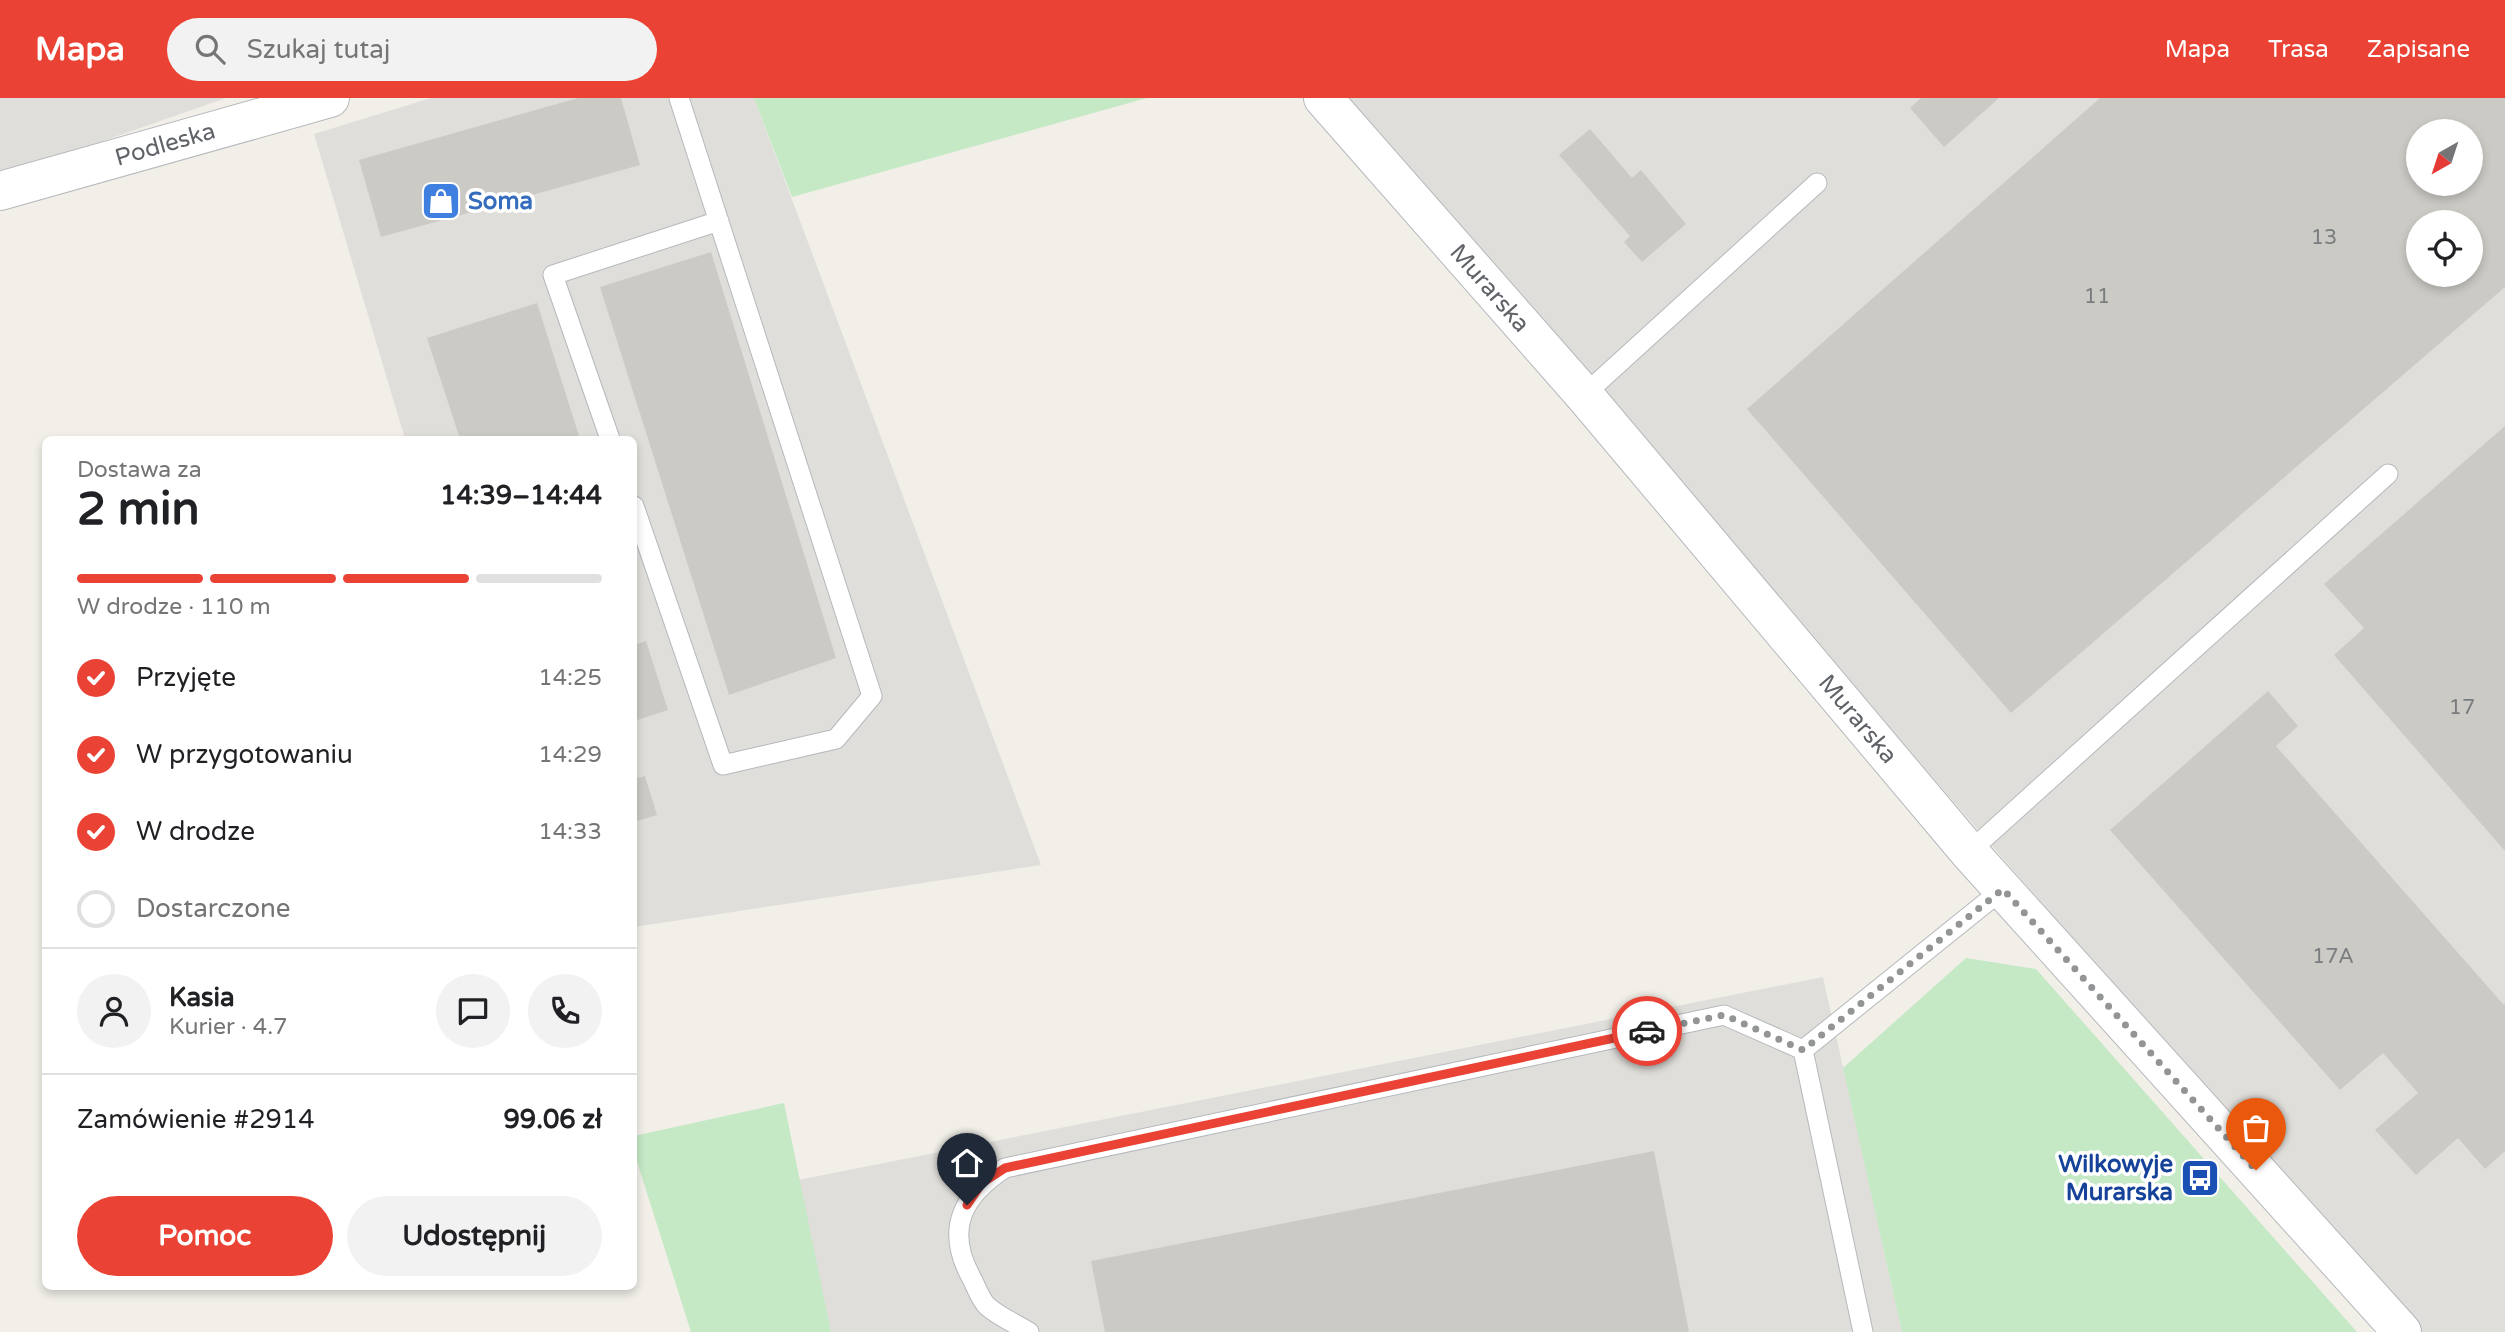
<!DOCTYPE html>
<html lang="pl">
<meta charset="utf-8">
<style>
body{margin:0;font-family:"Varela Round",sans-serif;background:#f2f2f2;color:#202124;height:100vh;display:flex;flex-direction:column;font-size:26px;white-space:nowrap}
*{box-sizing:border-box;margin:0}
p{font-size:23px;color:#757577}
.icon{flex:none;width:38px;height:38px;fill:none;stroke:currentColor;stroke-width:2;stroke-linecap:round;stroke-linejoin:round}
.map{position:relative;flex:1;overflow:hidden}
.side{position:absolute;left:42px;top:338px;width:595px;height:854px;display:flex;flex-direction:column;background:#fff;border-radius:10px;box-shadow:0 4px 10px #0003}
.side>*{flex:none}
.needle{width:46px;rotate:219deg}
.controls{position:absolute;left:2406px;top:21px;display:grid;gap:14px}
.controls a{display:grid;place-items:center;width:77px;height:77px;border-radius:50%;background:#fff;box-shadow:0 4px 10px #0003;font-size:35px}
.pin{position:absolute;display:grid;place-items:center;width:60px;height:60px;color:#fff;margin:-72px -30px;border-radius:50% 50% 50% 0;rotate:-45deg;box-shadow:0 0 7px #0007}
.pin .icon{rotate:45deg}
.courier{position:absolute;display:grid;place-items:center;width:70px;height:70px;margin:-35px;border:5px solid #ea4335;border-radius:50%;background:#fff;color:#222;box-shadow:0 2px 9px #0007}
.overview em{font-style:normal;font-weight:800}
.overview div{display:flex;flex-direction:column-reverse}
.overview{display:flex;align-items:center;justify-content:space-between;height:119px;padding:0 35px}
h1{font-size:46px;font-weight:800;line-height:52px}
.bar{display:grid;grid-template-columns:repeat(4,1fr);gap:10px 7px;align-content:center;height:84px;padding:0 35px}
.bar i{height:9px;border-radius:5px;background:#e0e0e0}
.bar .on{background:#ea4335}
.bar p{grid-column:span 4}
.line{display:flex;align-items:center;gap:18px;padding:0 35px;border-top:2px solid #e0e0e0}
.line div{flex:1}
.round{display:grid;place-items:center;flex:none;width:74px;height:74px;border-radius:37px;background:#f2f2f2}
ol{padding:0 35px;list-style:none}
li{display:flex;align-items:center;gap:21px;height:77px}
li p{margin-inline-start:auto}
li .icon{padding:7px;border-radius:50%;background:#ea4335;color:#fff;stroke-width:4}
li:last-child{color:#757577}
li i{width:38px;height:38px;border:4px solid #e0e0e0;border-radius:50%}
.cta{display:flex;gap:14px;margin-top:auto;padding:14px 35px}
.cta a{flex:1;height:80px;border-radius:42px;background:#ea4335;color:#fff;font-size:28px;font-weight:800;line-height:80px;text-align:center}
.cta a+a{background:#f2f2f2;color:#202124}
header{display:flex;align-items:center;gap:42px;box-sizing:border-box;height:98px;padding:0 35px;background:#ea4335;color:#fff}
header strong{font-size:33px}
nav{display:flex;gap:38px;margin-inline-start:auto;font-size:24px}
.search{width:490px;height:63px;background:#f2f2f2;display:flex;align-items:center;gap:18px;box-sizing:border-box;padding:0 24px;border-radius:38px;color:#757577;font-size:26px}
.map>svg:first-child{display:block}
</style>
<header>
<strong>Mapa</strong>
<div class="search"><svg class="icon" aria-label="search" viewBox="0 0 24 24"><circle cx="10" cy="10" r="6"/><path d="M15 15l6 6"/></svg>Szukaj tutaj</div>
<nav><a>Mapa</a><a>Trasa</a><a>Zapisane</a></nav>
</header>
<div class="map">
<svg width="2505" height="1234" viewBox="0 0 2505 1234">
<rect width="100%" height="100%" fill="#f1efe8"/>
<path fill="#e0deda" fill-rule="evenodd" d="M0 0H226L0 79Z
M431 0H754L1041 767 634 829V341H405L314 36Z
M1340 0H2505V1234H2416ZM2418 33H2471V86H2418ZM2418 124H2471V177H2418Z
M1823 879 1902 1234H831L798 1082Z"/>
<path fill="#c5e8c5" d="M754 0H1147L792 99Z
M1966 860 2036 871 2357 1234H1902L1843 970Z
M784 1005 831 1234H691L634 1054V1038Z"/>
<path fill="#cccac5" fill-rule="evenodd" d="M578 0H621L640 67 381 139 359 62Z
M1921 0H1999L1944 49 1910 10Z
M2100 0H2505V189L2011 615 1747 311ZM2418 33H2471V86H2418ZM2418 124H2471V177H2418Z
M1590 31 1632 80 1641 72 1686 126 1642 164 1624 144 1630 138 1559 57Z
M711 154 836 560 729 597 600 189Z
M537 205 580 341H460L427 240Z
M2505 328V753L2334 557 2364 530 2324 486Z
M646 543 668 612 634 623V547Z
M2268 593 2298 628 2276 648 2503 906 2505 905V1053L2485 1071 2458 1040 2416 1077 2375 1032 2418 995 2383 955 2340 992 2110 732Z
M645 678 657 717 634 724V681Z
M1654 1053 1689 1234H1105L1091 1163Z"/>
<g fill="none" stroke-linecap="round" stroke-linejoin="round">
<g stroke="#b5b8bc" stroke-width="21">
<path id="service" d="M1584 297 1817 85
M610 341 553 177 719 123
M634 408 723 667 836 641 872 598 679 0
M1969 754 2388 376
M1029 1234C1016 1226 998 1218 987 1208 980 1201 976 1188 971 1179 945 1131 962 1098 1005 1070L1724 917 1803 952
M1863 1234 1803 952 2003 791"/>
</g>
<g stroke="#b5b8bc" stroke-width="40">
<path id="minor" d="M1323 0 1584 297 1969 754 2402 1234"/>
</g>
<g stroke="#b5b8bc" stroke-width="40">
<path id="tertiary" d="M0 93 330 0"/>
</g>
<use href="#service" stroke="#fff" stroke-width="19"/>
<use href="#minor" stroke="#fff" stroke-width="38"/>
<use href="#tertiary" stroke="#fff" stroke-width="38"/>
</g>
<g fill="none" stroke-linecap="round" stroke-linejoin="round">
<path stroke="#929495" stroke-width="7" stroke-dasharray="0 12.6" d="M1647 933 1724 917 1803 952 2003 791 2256 1072"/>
<path stroke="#ea4335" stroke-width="9" d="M967 1107 982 1085 1005 1070 1647 933"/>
</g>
<defs>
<g id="shop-square" transform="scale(2.0125)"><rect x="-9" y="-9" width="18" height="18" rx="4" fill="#3f7fe0" stroke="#fff"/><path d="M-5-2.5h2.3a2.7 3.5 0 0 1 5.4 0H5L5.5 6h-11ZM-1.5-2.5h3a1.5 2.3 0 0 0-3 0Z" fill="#fff"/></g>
<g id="bus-square" transform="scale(2.0125)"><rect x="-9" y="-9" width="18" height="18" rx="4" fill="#1a4fb4" stroke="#fff"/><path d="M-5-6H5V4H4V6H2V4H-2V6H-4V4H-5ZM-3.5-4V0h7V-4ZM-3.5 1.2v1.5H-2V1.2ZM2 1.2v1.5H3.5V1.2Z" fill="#fff"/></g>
</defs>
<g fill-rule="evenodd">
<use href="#shop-square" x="441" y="103"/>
<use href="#bus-square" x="2200" y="1080"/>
</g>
<g text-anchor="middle" stroke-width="7" stroke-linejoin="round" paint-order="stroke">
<g font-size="21" fill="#7a7d7f">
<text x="2324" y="146">13</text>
<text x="2097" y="205">11</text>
<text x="2462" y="616">17</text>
<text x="2333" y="865">17A</text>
</g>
<g font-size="24" fill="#5f6368" stroke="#fff">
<text transform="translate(165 46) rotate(-16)" y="8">Podleska</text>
<text transform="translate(1490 190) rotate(49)" y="8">Murarska</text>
<text transform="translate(1858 621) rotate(50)" y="8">Murarska</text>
</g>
<g font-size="24" font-weight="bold" fill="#366cbe" stroke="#fff" text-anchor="start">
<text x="468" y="111">Soma</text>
</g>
<g font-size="24" font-weight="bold" fill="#164399" stroke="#fff" text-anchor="end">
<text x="2173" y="1074">Wilkowyje<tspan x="2173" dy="28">Murarska</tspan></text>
</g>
</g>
</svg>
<div class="controls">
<a><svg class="needle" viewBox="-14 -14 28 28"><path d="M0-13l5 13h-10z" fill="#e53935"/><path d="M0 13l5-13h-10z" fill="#757577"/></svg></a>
<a><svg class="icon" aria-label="locate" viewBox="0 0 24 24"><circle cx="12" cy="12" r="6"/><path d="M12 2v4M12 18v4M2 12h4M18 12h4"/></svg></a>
</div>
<div class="pin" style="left:2256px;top:1072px;background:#ea580c"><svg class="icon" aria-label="bag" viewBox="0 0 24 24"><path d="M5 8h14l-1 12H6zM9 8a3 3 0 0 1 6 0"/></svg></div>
<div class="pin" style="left:967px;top:1107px;background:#1f2937"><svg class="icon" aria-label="home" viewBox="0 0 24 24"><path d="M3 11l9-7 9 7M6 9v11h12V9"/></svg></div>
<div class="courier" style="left:1647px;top:933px"><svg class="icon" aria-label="car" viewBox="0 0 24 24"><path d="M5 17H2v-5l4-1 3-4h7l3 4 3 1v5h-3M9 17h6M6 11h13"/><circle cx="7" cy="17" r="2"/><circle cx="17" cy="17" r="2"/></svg></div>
<section class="side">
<div class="overview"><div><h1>2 min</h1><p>Dostawa za</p></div><em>14:39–14:44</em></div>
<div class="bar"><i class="on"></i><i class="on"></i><i class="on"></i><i></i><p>W drodze · 110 m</p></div>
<ol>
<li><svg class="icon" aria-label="check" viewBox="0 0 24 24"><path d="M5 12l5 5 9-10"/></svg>Przyjęte<p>14:25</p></li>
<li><svg class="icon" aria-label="check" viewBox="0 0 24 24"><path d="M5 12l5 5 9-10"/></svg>W przygotowaniu<p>14:29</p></li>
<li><svg class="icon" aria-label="check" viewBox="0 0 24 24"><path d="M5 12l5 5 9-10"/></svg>W drodze<p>14:33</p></li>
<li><i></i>Dostarczone</li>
</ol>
<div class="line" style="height:126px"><a class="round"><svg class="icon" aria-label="person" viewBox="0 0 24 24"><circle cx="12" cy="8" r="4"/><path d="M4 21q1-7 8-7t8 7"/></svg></a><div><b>Kasia</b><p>Kurier · 4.7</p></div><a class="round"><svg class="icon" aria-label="chat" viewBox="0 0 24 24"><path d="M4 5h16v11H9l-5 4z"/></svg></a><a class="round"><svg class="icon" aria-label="phone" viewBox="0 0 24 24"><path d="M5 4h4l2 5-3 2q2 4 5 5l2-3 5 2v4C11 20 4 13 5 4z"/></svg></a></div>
<div class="line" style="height:91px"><div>Zamówienie #2914</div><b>99.06 zł</b></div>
<div class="cta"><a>Pomoc</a><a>Udostępnij</a></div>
</section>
</div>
